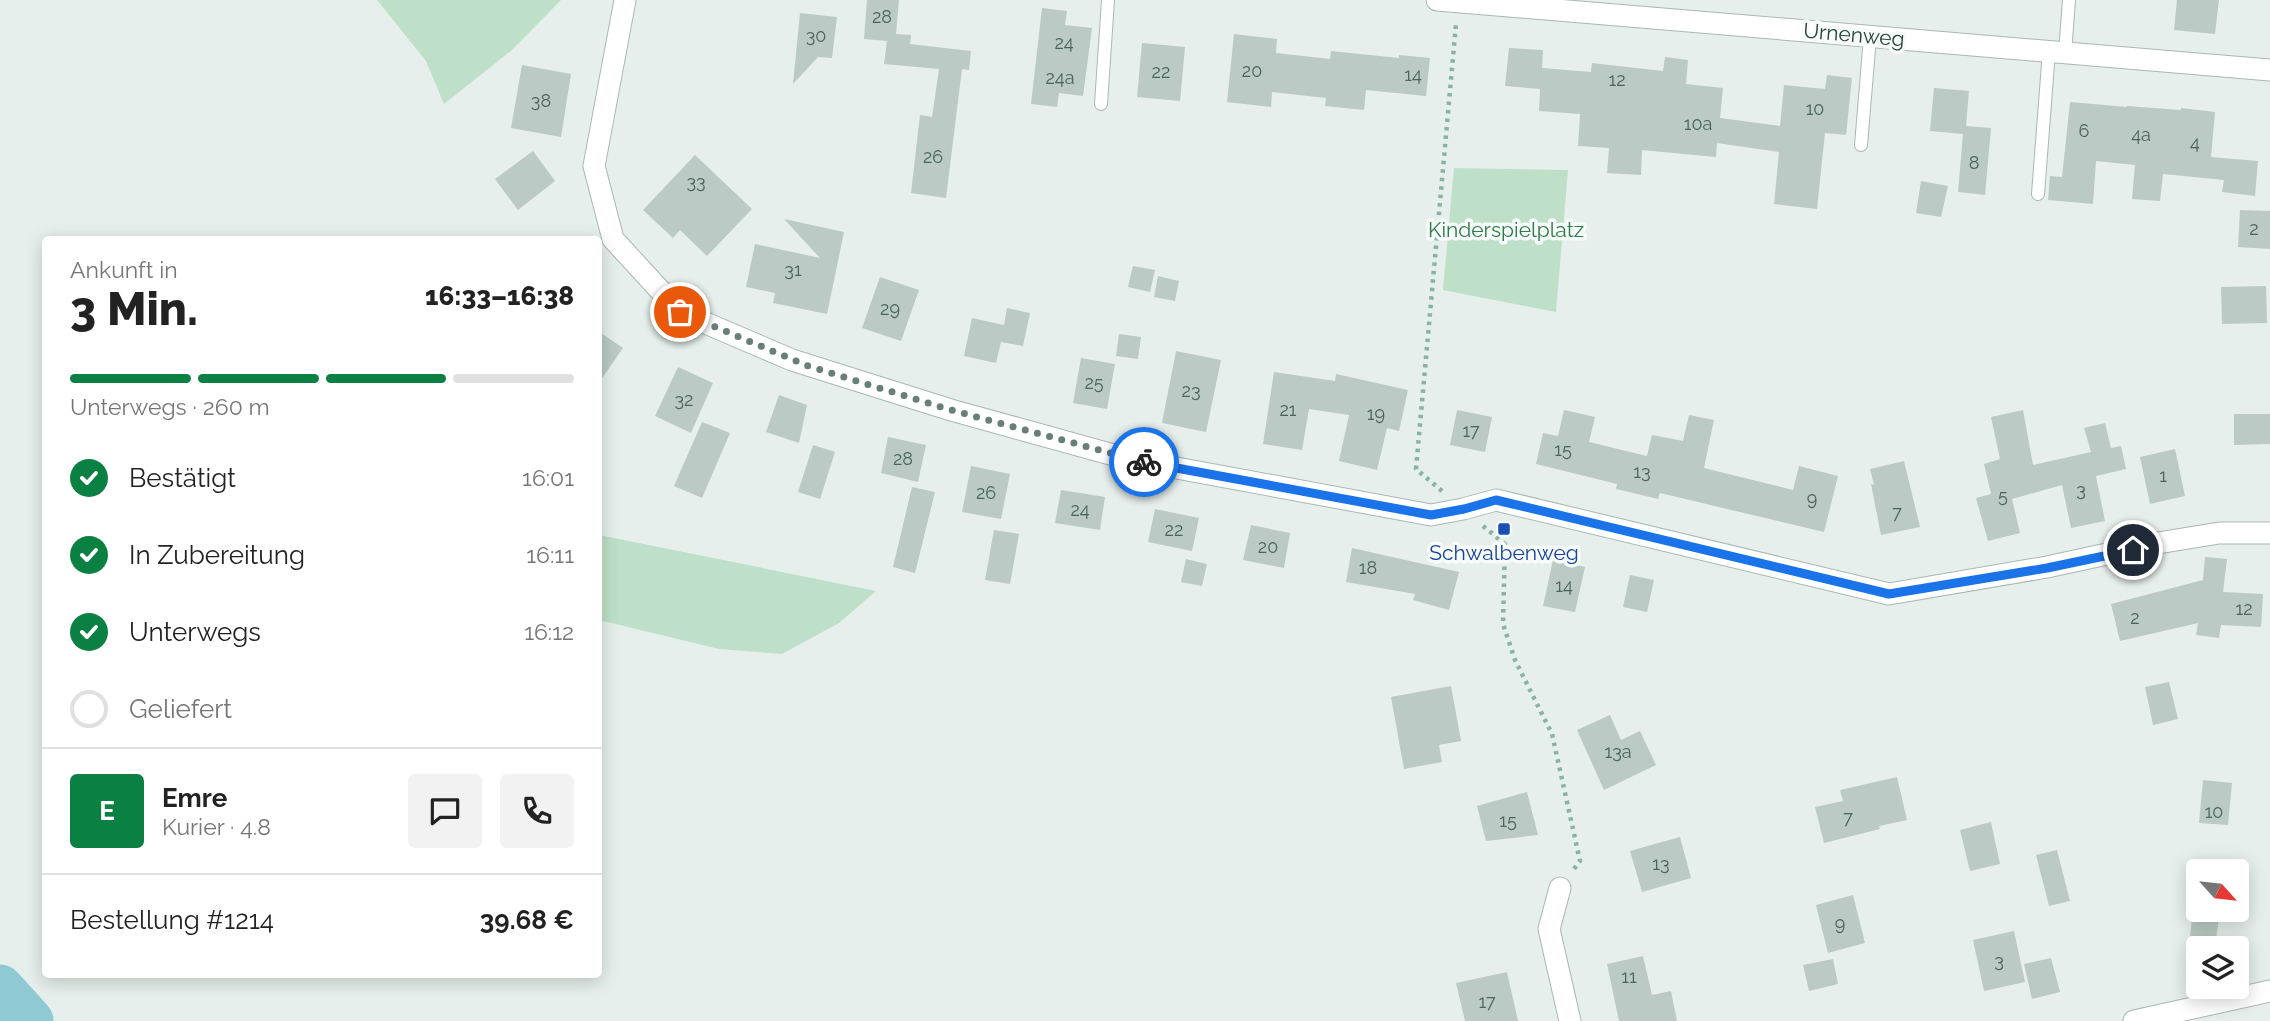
<!DOCTYPE html>
<html lang="de">
<meta charset="utf-8">
<style>
body{margin:0;font-family:Raleway,sans-serif;background:#f2f2f2;color:#222;height:100vh;display:flex;flex-direction:column;font-size:26px;white-space:nowrap}
*{box-sizing:border-box;margin:0}
p{font-size:23px;color:#767676}
.icon{flex:none;width:38px;height:38px;fill:none;stroke:currentColor;stroke-width:2;stroke-linecap:round;stroke-linejoin:round}
.map{position:relative;flex:1;overflow:hidden}
.panel{position:absolute;left:42px;top:236px;width:560px;height:742px;display:flex;flex-direction:column;background:#fff;border-radius:7px;box-shadow:0 4px 18px #0003}
.panel>*{flex:none}
.needle{width:46px;rotate:117deg}
.buttons{position:absolute;left:2186px;top:859px;display:grid;gap:14px}
.buttons a{display:grid;place-items:center;width:63px;height:63px;border-radius:7px;background:#fff;box-shadow:0 4px 18px #0003;font-size:35px}
.pin{position:absolute;display:grid;place-items:center;width:60px;height:60px;color:#fff;margin:-30px;border:4px solid #fff;border-radius:50%;box-shadow:0 2px 7px #0007}
.courier{position:absolute;display:grid;place-items:center;width:70px;height:70px;margin:-35px;border:5px solid #1a73e8;border-radius:50%;background:#fff;color:#222;box-shadow:0 2px 9px #0007}
.summary em{font-style:normal;font-weight:800}
.summary div{display:flex;flex-direction:column-reverse}
.summary{display:flex;align-items:center;justify-content:space-between;height:119px;padding:0 28px}
h1{font-size:46px;font-weight:800;line-height:52px}
.bar{display:grid;grid-template-columns:repeat(4,1fr);gap:10px 7px;align-content:center;height:84px;padding:0 28px}
.bar i{height:9px;border-radius:5px;background:#e0e0e0}
.bar .on{background:#0b8043}
.bar p{grid-column:span 4}
.line{display:flex;align-items:center;gap:18px;padding:0 28px;border-top:2px solid #e0e0e0}
.line div{flex:1}
.round{display:grid;place-items:center;flex:none;width:74px;height:74px;border-radius:7px;background:#f2f2f2}
ol{padding:0 28px;list-style:none}
li{display:flex;align-items:center;gap:21px;height:77px}
li p{margin-inline-start:auto}
li .icon{padding:7px;border-radius:50%;background:#0b8043;color:#fff;stroke-width:4}
li:last-child{color:#767676}
li i{width:38px;height:38px;border:4px solid #e0e0e0;border-radius:50%}
.map>svg:first-child{display:block}
</style>
<div class="map">
<svg width="2270" height="1021" viewBox="0 0 2270 1021">
<rect width="100%" height="100%" fill="#e6efeb"/>
<path fill="#bfe0c8" d="M377 0H561L512 50 444 104 426 61Z
M1454 168 1568 170 1556 312 1443 290Z
M599 535 876 591 839 623 782 654 719 649 599 620Z"/>
<g fill="none" stroke-linecap="round" stroke-linejoin="round">
<path stroke="#8ec9d4" stroke-width="47" d="M0 988 30 1021"/>
</g>
<path fill="#bbcac4" d="M867 0H899L896 34 911 35 910 44 971 51 969 70 962 69 946 198 911 193 920 115 932 117 939 69 884 64 887 41 864 39Z
M2177 0H2219L2215 34 2174 30Z
M1042 8 1067 11 1065 25 1092 28 1083 96 1059 93 1057 107 1031 104Z
M800 13 837 17 832 58 818 57 793 84Z
M1234 34 1277 39 1276 53 1330 59 1331 51 1399 58V55L1430 58 1426 96 1366 90 1364 110 1325 106 1326 98 1272 92 1271 107 1227 102Z
M1142 43 1185 47 1180 101 1137 97Z
M1509 48 1543 50 1542 68 1591 72 1592 63 1663 71 1665 57 1688 60 1686 84 1723 88 1720 118 1780 126 1784 85 1825 89 1827 75 1852 78 1846 135 1825 133 1817 209 1774 204 1779 152 1717 143 1716 157 1642 150 1641 175 1607 173 1609 148 1578 146 1580 114 1539 111 1540 89 1505 86Z
M522 65 571 74 561 137 511 128Z
M1934 88 1969 91 1966 126 1991 128 1985 195 1958 192 1963 134 1930 131Z
M2070 102 2127 107V106L2181 110V108L2215 112 2211 157 2258 161 2255 196 2222 192 2224 180 2163 174 2160 201 2132 199 2135 165 2096 161 2093 204 2048 200 2050 176 2062 177Z
M533 151 555 181 518 210 495 179Z
M695 155 752 209 707 256 680 230 673 238 643 210Z
M1921 181 1948 186 1941 217 1916 213Z
M2240 210 2270 211V249L2238 247Z
M784 219 844 232 827 314 773 303 775 293 746 287 755 244 820 258Z
M1133 266 1155 270 1150 292 1128 287Z
M1158 276 1179 281 1175 301 1154 297Z
M880 277 919 290 901 341 862 328Z
M2266 286 2267 323 2222 324 2221 287Z
M1007 308 1030 313 1023 346 1001 342 1004 329 996 363 964 356 972 318 1004 325Z
M598 331 623 348 598 384Z
M1119 334 1141 337 1138 359 1116 356Z
M1176 351 1221 360 1206 432 1162 423Z
M1081 358 1115 364 1107 409 1073 403Z
M678 367 713 383 691 433 655 416Z
M1274 372 1335 381 1336 374 1408 390 1399 431 1387 428 1377 470 1339 461 1349 415 1309 409 1302 450 1263 444Z
M779 395 807 405 799 443 766 432Z
M1457 410 1492 417 1485 452 1450 445Z
M1564 410 1595 417 1589 442 1647 456 1652 435 1683 441 1689 415 1714 420 1704 468 1793 490 1799 466 1838 476 1824 532 1660 493 1658 499 1616 489 1617 484 1536 464 1543 433 1558 436Z
M2023 410 2033 465 2091 452 2084 428 2105 423 2111 448 2121 446 2126 469 2096 476 2105 521 2071 528 2062 485 2012 499 2020 533 1988 541 1976 498 1991 494 1984 464 2000 459 1991 417Z
M2234 414H2270V444L2234 445Z
M702 422 730 433 702 498 674 486Z
M888 437 926 445 918 482 881 473Z
M813 445 835 452 820 499 798 492Z
M2175 449 2185 496 2150 504 2140 457Z
M1904 461 1920 527 1881 535 1871 484 1874 485 1870 469Z
M971 466 1010 474 1001 519 962 512Z
M912 487 935 492 915 573 893 567Z
M1061 490 1105 497 1100 530 1055 523Z
M1155 509 1199 518 1192 551 1148 542Z
M1251 525 1290 533 1284 568 1243 560Z
M994 530 1019 534 1010 584 985 580Z
M1352 548 1459 572 1449 610 1413 600 1415 594 1346 582Z
M2205 557 2227 559 2223 592 2263 594 2261 627 2221 625 2219 638 2196 635 2198 623 2120 641 2111 604 2203 580Z
M1186 559 1207 564 1202 586 1181 582Z
M1553 560 1585 567 1575 612 1543 606Z
M1630 575 1654 580 1647 612 1623 607Z
M2169 682 2178 719 2153 725 2145 687Z
M1451 686 1461 741 1439 745 1442 762 1404 769 1391 697Z
M1610 715 1621 740 1640 731 1656 765 1604 790 1577 730Z
M1897 777 1907 820 1879 826 1880 829 1824 843 1815 807 1843 801 1840 790Z
M2203 780 2232 783 2228 825 2199 823Z
M1527 792 1538 835 1486 841 1477 806Z
M1991 822 2000 864 1970 871 1960 830Z
M1680 837 1691 878 1642 892 1630 851Z
M2057 850 2070 901 2049 906 2036 855Z
M1853 895 1865 943 1828 953 1816 905Z
M2193 910H2220L2216 940 2190 936Z
M2014 931 2025 982 1984 991 1973 940Z
M1643 956 1652 995 1671 991 1677 1021H1619L1607 964Z
M2051 958 2060 992 2032 999 2024 964Z
M1833 959 1838 984 1809 991 1803 965Z
M1507 972 1518 1021H1465L1456 983Z"/>
<g fill="none" stroke-linecap="round" stroke-linejoin="round">
<g stroke="#a8b8b2" stroke-width="14">
<path id="service" d="M2065 53 2069 0
M1101 104 1108 0
M1861 145 1870 37
M2038 194 2049 51"/>
</g>
<g stroke="#a8b8b2" stroke-width="23">
<path id="minor" d="M625 0 594 166 613 239 680 312 792 360 951 410 1128 459 1431 515 1463 509 1496 500 1889 594 2047 567 2158 543 2219 533H2270
M1437 0 2270 70
M1560 888 1549 929 1570 1021
M2134 1021 2270 991"/>
</g>
<path stroke="#86b3a5" stroke-width="4.5" stroke-dasharray="3.5 5" stroke-linecap="butt" d="M1442 491 1416 469 1456 24
M1483 526 1505 544 1503 624 1515 660 1552 734 1580 861 1574 869"/>
<use href="#service" stroke="#fff" stroke-width="12"/>
<use href="#minor" stroke="#fff" stroke-width="21"/>
</g>
<g fill="none" stroke-linecap="round" stroke-linejoin="round">
<path stroke="#687f78" stroke-width="7" stroke-dasharray="0 12.6" d="M680 312 808 366 951 410 1144 462"/>
<path stroke="#1a73e8" stroke-width="9" d="M1144 462 1431 515 1464 509 1496 500 1889 594 2047 568 2133 550"/>
</g>
<rect fill="#1a4fb4" stroke="#f7fbf9" stroke-width="2.5" x="1497" y="522" width="14" height="14" rx="3.5"/>
<g text-anchor="middle" stroke-width="7" stroke-linejoin="round" paint-order="stroke">
<g font-size="18" fill="#4a645c">
<text x="882" y="23">28</text>
<text x="816" y="42">30</text>
<text x="1064" y="49">24</text>
<text x="1252" y="77">20</text>
<text x="1161" y="78">22</text>
<text x="1413" y="81">14</text>
<text x="1060" y="84">24a</text>
<text x="1617" y="86">12</text>
<text x="541" y="107">38</text>
<text x="1815" y="115">10</text>
<text x="1698" y="130">10a</text>
<text x="2084" y="137">6</text>
<text x="2141" y="141">4a</text>
<text x="2195" y="149">4</text>
<text x="933" y="163">26</text>
<text x="1974" y="169">8</text>
<text x="696" y="188">33</text>
<text x="2254" y="235">2</text>
<text x="793" y="276">31</text>
<text x="890" y="315">29</text>
<text x="1094" y="389">25</text>
<text x="1191" y="397">23</text>
<text x="684" y="406">32</text>
<text x="1288" y="416">21</text>
<text x="1376" y="420">19</text>
<text x="1471" y="437">17</text>
<text x="1563" y="456">15</text>
<text x="903" y="465">28</text>
<text x="1642" y="478">13</text>
<text x="2163" y="482">1</text>
<text x="2081" y="496">3</text>
<text x="986" y="499">26</text>
<text x="2003" y="502">5</text>
<text x="1812" y="505">9</text>
<text x="1080" y="516">24</text>
<text x="1897" y="519">7</text>
<text x="1174" y="536">22</text>
<text x="1268" y="553">20</text>
<text x="1368" y="574">18</text>
<text x="1564" y="592">14</text>
<text x="2244" y="615">12</text>
<text x="2135" y="624">2</text>
<text x="1618" y="758">13a</text>
<text x="2214" y="818">10</text>
<text x="1848" y="824">7</text>
<text x="1508" y="827">15</text>
<text x="1661" y="870">13</text>
<text x="1840" y="930">9</text>
<text x="1999" y="967">3</text>
<text x="1629" y="983">11</text>
<text x="1487" y="1008">17</text>
</g>
<g font-size="21" fill="#24423a" stroke="#f7fbf9">
<text transform="translate(1854 35) rotate(5)" y="7">Urnenweg</text>
</g>
<g font-size="21" fill="#2d7a4b" stroke="#f7fbf9">
<text x="1506" y="237">Kinderspielplatz</text>
</g>
<g font-size="21" fill="#164399" stroke="#f7fbf9">
<text x="1504" y="560">Schwalbenweg</text>
</g>
</g>
</svg>
<div class="buttons">
<a><svg class="needle" viewBox="-14 -14 28 28"><path d="M0-13l5 13h-10z" fill="#e53935"/><path d="M0 13l5-13h-10z" fill="#767676"/></svg></a>
<a><svg class="icon" aria-label="layers" viewBox="0 0 24 24"><path d="M12 4l9 5-9 5-9-5zM3 14l9 5 9-5"/></svg></a>
</div>
<div class="pin" style="left:680px;top:312px;background:#ea580c"><svg class="icon" aria-label="bag" viewBox="0 0 24 24"><path d="M5 8h14l-1 12H6zM9 8a3 3 0 0 1 6 0"/></svg></div>
<div class="pin" style="left:2133px;top:550px;background:#1f2937"><svg class="icon" aria-label="home" viewBox="0 0 24 24"><path d="M3 11l9-7 9 7M6 9v11h12V9"/></svg></div>
<div class="courier" style="left:1144px;top:462px"><svg class="icon" aria-label="bike" viewBox="0 0 24 24"><circle cx="6" cy="16" r="4"/><circle cx="18" cy="16" r="4"/><path d="M6 16l4-8h5l3 8M10 8l3 8H6M13 5h3"/></svg></div>
<section class="panel">
<div class="summary"><div><h1>3 Min.</h1><p>Ankunft in</p></div><em>16:33–16:38</em></div>
<div class="bar"><i class="on"></i><i class="on"></i><i class="on"></i><i></i><p>Unterwegs · 260 m</p></div>
<ol>
<li><svg class="icon" aria-label="check" viewBox="0 0 24 24"><path d="M5 12l5 5 9-10"/></svg>Bestätigt<p>16:01</p></li>
<li><svg class="icon" aria-label="check" viewBox="0 0 24 24"><path d="M5 12l5 5 9-10"/></svg>In Zubereitung<p>16:11</p></li>
<li><svg class="icon" aria-label="check" viewBox="0 0 24 24"><path d="M5 12l5 5 9-10"/></svg>Unterwegs<p>16:12</p></li>
<li><i></i>Geliefert</li>
</ol>
<div class="line" style="height:126px"><b class="round" style="background:#0b8043;color:#fff">E</b><div><b>Emre</b><p>Kurier · 4.8</p></div><a class="round"><svg class="icon" aria-label="chat" viewBox="0 0 24 24"><path d="M4 5h16v11H9l-5 4z"/></svg></a><a class="round"><svg class="icon" aria-label="phone" viewBox="0 0 24 24"><path d="M5 4h4l2 5-3 2q2 4 5 5l2-3 5 2v4C11 20 4 13 5 4z"/></svg></a></div>
<div class="line" style="height:91px"><div>Bestellung #1214</div><b>39.68 €</b></div>
</section>
</div>
